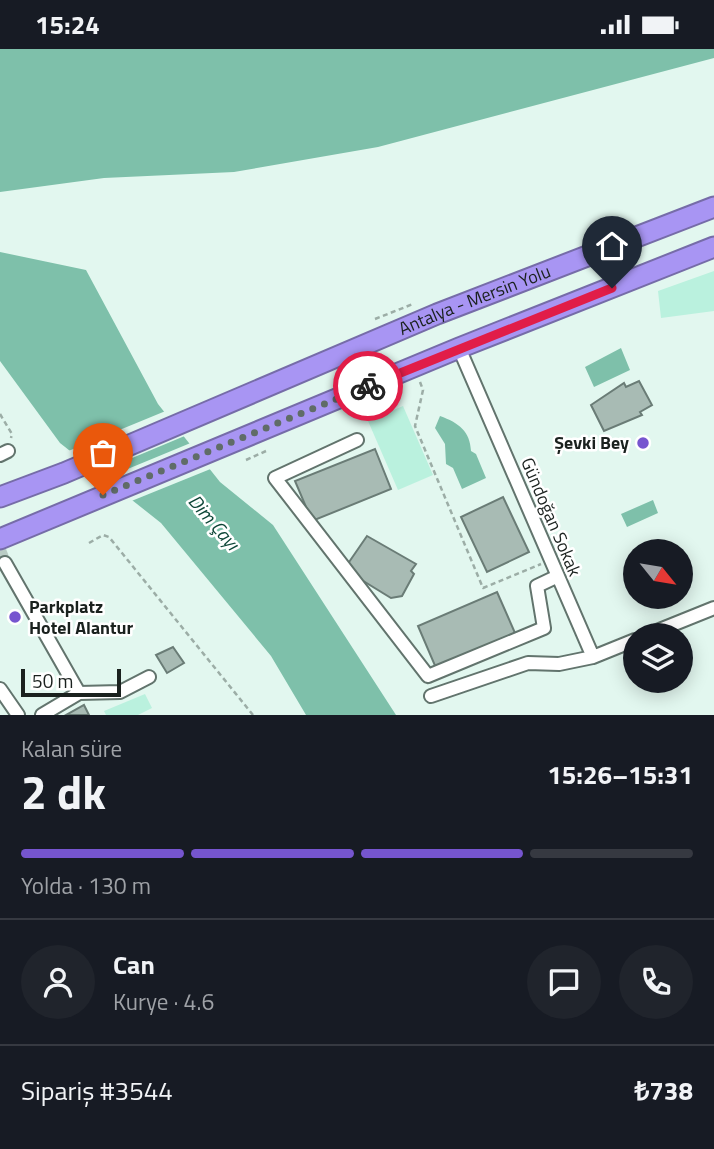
<!DOCTYPE html>
<html lang="tr">
<meta charset="utf-8">
<style>
body{margin:0;font-family:"Titillium Web",sans-serif;background:#20242c;color:#f1f3f6;height:100vh;display:flex;flex-direction:column;font-size:26px;white-space:nowrap}
*{box-sizing:border-box;margin:0}
p{font-size:23px;color:#9ea1a6}
.icon{flex:none;width:38px;height:38px;fill:none;stroke:currentColor;stroke-width:2;stroke-linecap:round;stroke-linejoin:round}
.map{position:relative;height:666px;overflow:hidden}
.sheet{display:flex;flex-direction:column;background:#171b24;flex:1}
.sheet>*{flex:none}
.needle{width:46px;rotate:120deg}
.tools{position:absolute;left:623px;top:490px;display:grid;gap:14px}
.tools a{display:grid;place-items:center;width:70px;height:70px;border-radius:50%;background:#171b24;box-shadow:0 4px 18px #0003;font-size:35px}
.scale{position:absolute;left:21px;bottom:18px;width:100px;box-sizing:border-box;padding-left:7px;border:4px solid #1a211e;border-top:0;font-size:19px;line-height:24px;white-space:nowrap;color:#1a211e;-webkit-text-stroke:5px #fff;paint-order:stroke}
.pin{position:absolute;display:grid;place-items:center;width:60px;height:60px;color:#fff;margin:-72px -30px;border-radius:50% 50% 50% 0;rotate:-45deg;box-shadow:0 0 7px #0007}
.pin .icon{rotate:45deg}
.courier{position:absolute;display:grid;place-items:center;width:70px;height:70px;margin:-35px;border:5px solid #e11d48;border-radius:50%;background:#fff;color:#222;box-shadow:0 2px 9px #0007}
.summary em{font-style:normal;font-weight:700}
.summary div{display:flex;flex-direction:column-reverse}
.summary{display:flex;align-items:center;justify-content:space-between;height:119px;padding:0 21px}
h1{font-size:46px;font-weight:700;line-height:52px}
.bar{display:grid;grid-template-columns:repeat(4,1fr);gap:10px 7px;align-content:center;height:84px;padding:0 21px}
.bar i{height:9px;border-radius:5px;background:#363941}
.bar .current{background:#7655cf}
.bar p{grid-column:span 4}
.line{display:flex;align-items:center;gap:18px;padding:0 21px;border-top:2px solid #363941}
.line div{flex:1}
.round{display:grid;place-items:center;flex:none;width:74px;height:74px;border-radius:37px;background:#20242c}
.status{display:flex;justify-content:space-between;align-items:center;height:49px;padding:0 35px;background:#171b24;direction:ltr}
.status svg{height:19px;fill:currentColor}
.map>svg:first-child{display:block}
</style>
<div class="status"><b>15:24</b><svg viewBox="0 0 49 12"><path d="M0 12V9h3v3zM5 12V6h3v6zM10 12V3h3v9zM15 12V0h3v12zM26 1h20v11H26zM47 4h2v5h-2z"/></svg></div>
<div class="map">
<svg width="714" height="666" viewBox="0 0 714 666">
<rect width="100%" height="100%" fill="#e2f7ef"/>
<path fill="#baf1de" d="M714 222V262L661 269 658 242Z
M403 357 433 426 398 441 368 372Z
M145 645 152 659 138 666H106L104 662Z"/>
<path fill="#7ec0aa" d="M0 0H714V9L378 98 234 123 104 129 0 143Z
M0 203 86 221 158 355 220 433 273 476 396 666H306L271 607 161 474 60 394 0 312Z
M621 299 630 321 594 338 585 318Z
M440 367C459 374 470 382 471 402L476 405 486 429 462 440 453 419 446 415 445 395 435 379Z
M653 451 658 464 627 478 621 465Z"/>
<path fill="#e2f7ef" d="M168 361 187 386 94 425 66 403Z
M193 393 213 419 129 453 101 431Z"/>
<path fill="#a8bbb4" stroke="#6a7c76" stroke-width="2" d="M639 332 652 356 640 363 642 366 604 382 591 356 624 334 626 338Z
M375 400 391 440 312 472 295 432Z
M503 448 529 503 487 523 461 468Z
M367 487 416 515 411 522 414 525 402 547 391 549 352 525 347 516Z
M497 543 515 584 436 619 418 577Z
M173 598 184 614 167 624 156 606Z
M84 656 89 666H66Z"/>
<g fill="none" stroke-linecap="round" stroke-linejoin="round">
<path stroke="#baccc5" stroke-width="12" stroke-dasharray="12 6" stroke-linecap="butt" d="M0 501 5 514"/>
<g stroke="#62746d" stroke-width="16">
<path id="minor" d="M459 299 593 608 635 591
M357 391 275 429 428 627 544 579 537 537 558 527
M0 406 8 402
M5 514 79 644 42 666
M647 586 714 559
M0 640 18 666
M79 644 120 643 149 628
M431 647 528 614 559 615 593 608"/>
</g>
<g stroke="#766ca8" stroke-width="23">
<g id="highway">
<path id="s1" d="M0 448 64 424 437 265 714 158"/>
<path d="M0 490 459 299 714 198"/>
</g>
</g>
<path stroke="#9cada6" stroke-width="2.5" stroke-dasharray="5 3.5" stroke-linecap="butt" d="M375 270 413 255
M420 333 423 341 415 377 483 539 541 515
M0 365 12 385 11 389
M246 411 266 402
M89 494 103 486 109 488 253 666"/>
<use href="#minor" stroke="#fff" stroke-width="12"/>
<use href="#highway" stroke="#a895f3" stroke-width="19"/>
</g>
<g fill="none" stroke-linecap="round" stroke-linejoin="round">
<path stroke="#606c67" stroke-width="7" stroke-dasharray="0 12.6" d="M103 446 368 337"/>
<path stroke="#e11d48" stroke-width="9" d="M368 337 612 239"/>
</g>
<g fill="#7655cf" stroke="#fff" stroke-width="2.5">
<circle cx="643" cy="394" r="7"/>
<circle cx="15" cy="568" r="7"/>
</g>
<g text-anchor="middle" stroke-width="5" stroke-linejoin="round" paint-order="stroke">
<g font-size="18" fill="#1a211e" stroke="#fff">
<text dy="6" stroke="none"><textPath href="#s1" startOffset="514">Antalya - Mersin Yolu</textPath></text>
<text transform="translate(551 468) rotate(67)" y="6">Gündoğan Sokak</text>
</g>
<g font-size="18" font-weight="bold" fill="#1a211e" stroke="#fff" text-anchor="end">
<text x="629" y="400">Şevki Bey</text>
<text x="29" y="564" text-anchor="start">Parkplatz<tspan x="29" dy="21">Hotel Alantur</tspan></text>
</g>
<g font-size="19" font-style="italic" fill="#0d4637" stroke="#fff">
<text transform="translate(214 473) rotate(49)" y="7">Dim Çayı</text>
</g>
</g>
</svg>
<div class="tools">
<a><svg class="needle" viewBox="-14 -14 28 28"><path d="M0-13l5 13h-10z" fill="#e53935"/><path d="M0 13l5-13h-10z" fill="#9ea1a6"/></svg></a>
<a><svg class="icon" aria-label="layers" viewBox="0 0 24 24"><path d="M12 4l9 5-9 5-9-5zM3 14l9 5 9-5"/></svg></a>
</div>
<div class="scale">50 m</div>
<div class="pin" style="left:103px;top:446px;background:#ea580c"><svg class="icon" aria-label="bag" viewBox="0 0 24 24"><path d="M5 8h14l-1 12H6zM9 8a3 3 0 0 1 6 0"/></svg></div>
<div class="pin" style="left:612px;top:239px;background:#1f2937"><svg class="icon" aria-label="home" viewBox="0 0 24 24"><path d="M3 11l9-7 9 7M6 9v11h12V9"/></svg></div>
<div class="courier" style="left:368px;top:337px"><svg class="icon" aria-label="bike" viewBox="0 0 24 24"><circle cx="6" cy="16" r="4"/><circle cx="18" cy="16" r="4"/><path d="M6 16l4-8h5l3 8M10 8l3 8H6M13 5h3"/></svg></div>
</div>
<section class="sheet">
<div class="summary"><div><h1>2 dk</h1><p>Kalan süre</p></div><em>15:26–15:31</em></div>
<div class="bar"><i class="current"></i><i class="current"></i><i class="current"></i><i></i><p>Yolda · 130 m</p></div>
<div class="line" style="height:126px"><a class="round"><svg class="icon" aria-label="person" viewBox="0 0 24 24"><circle cx="12" cy="8" r="4"/><path d="M4 21q1-7 8-7t8 7"/></svg></a><div><b>Can</b><p>Kurye · 4.6</p></div><a class="round"><svg class="icon" aria-label="chat" viewBox="0 0 24 24"><path d="M4 5h16v11H9l-5 4z"/></svg></a><a class="round"><svg class="icon" aria-label="phone" viewBox="0 0 24 24"><path d="M5 4h4l2 5-3 2q2 4 5 5l2-3 5 2v4C11 20 4 13 5 4z"/></svg></a></div>
<div class="line" style="height:91px"><div>Sipariş #3544</div><b>₺738</b></div>
</section>
